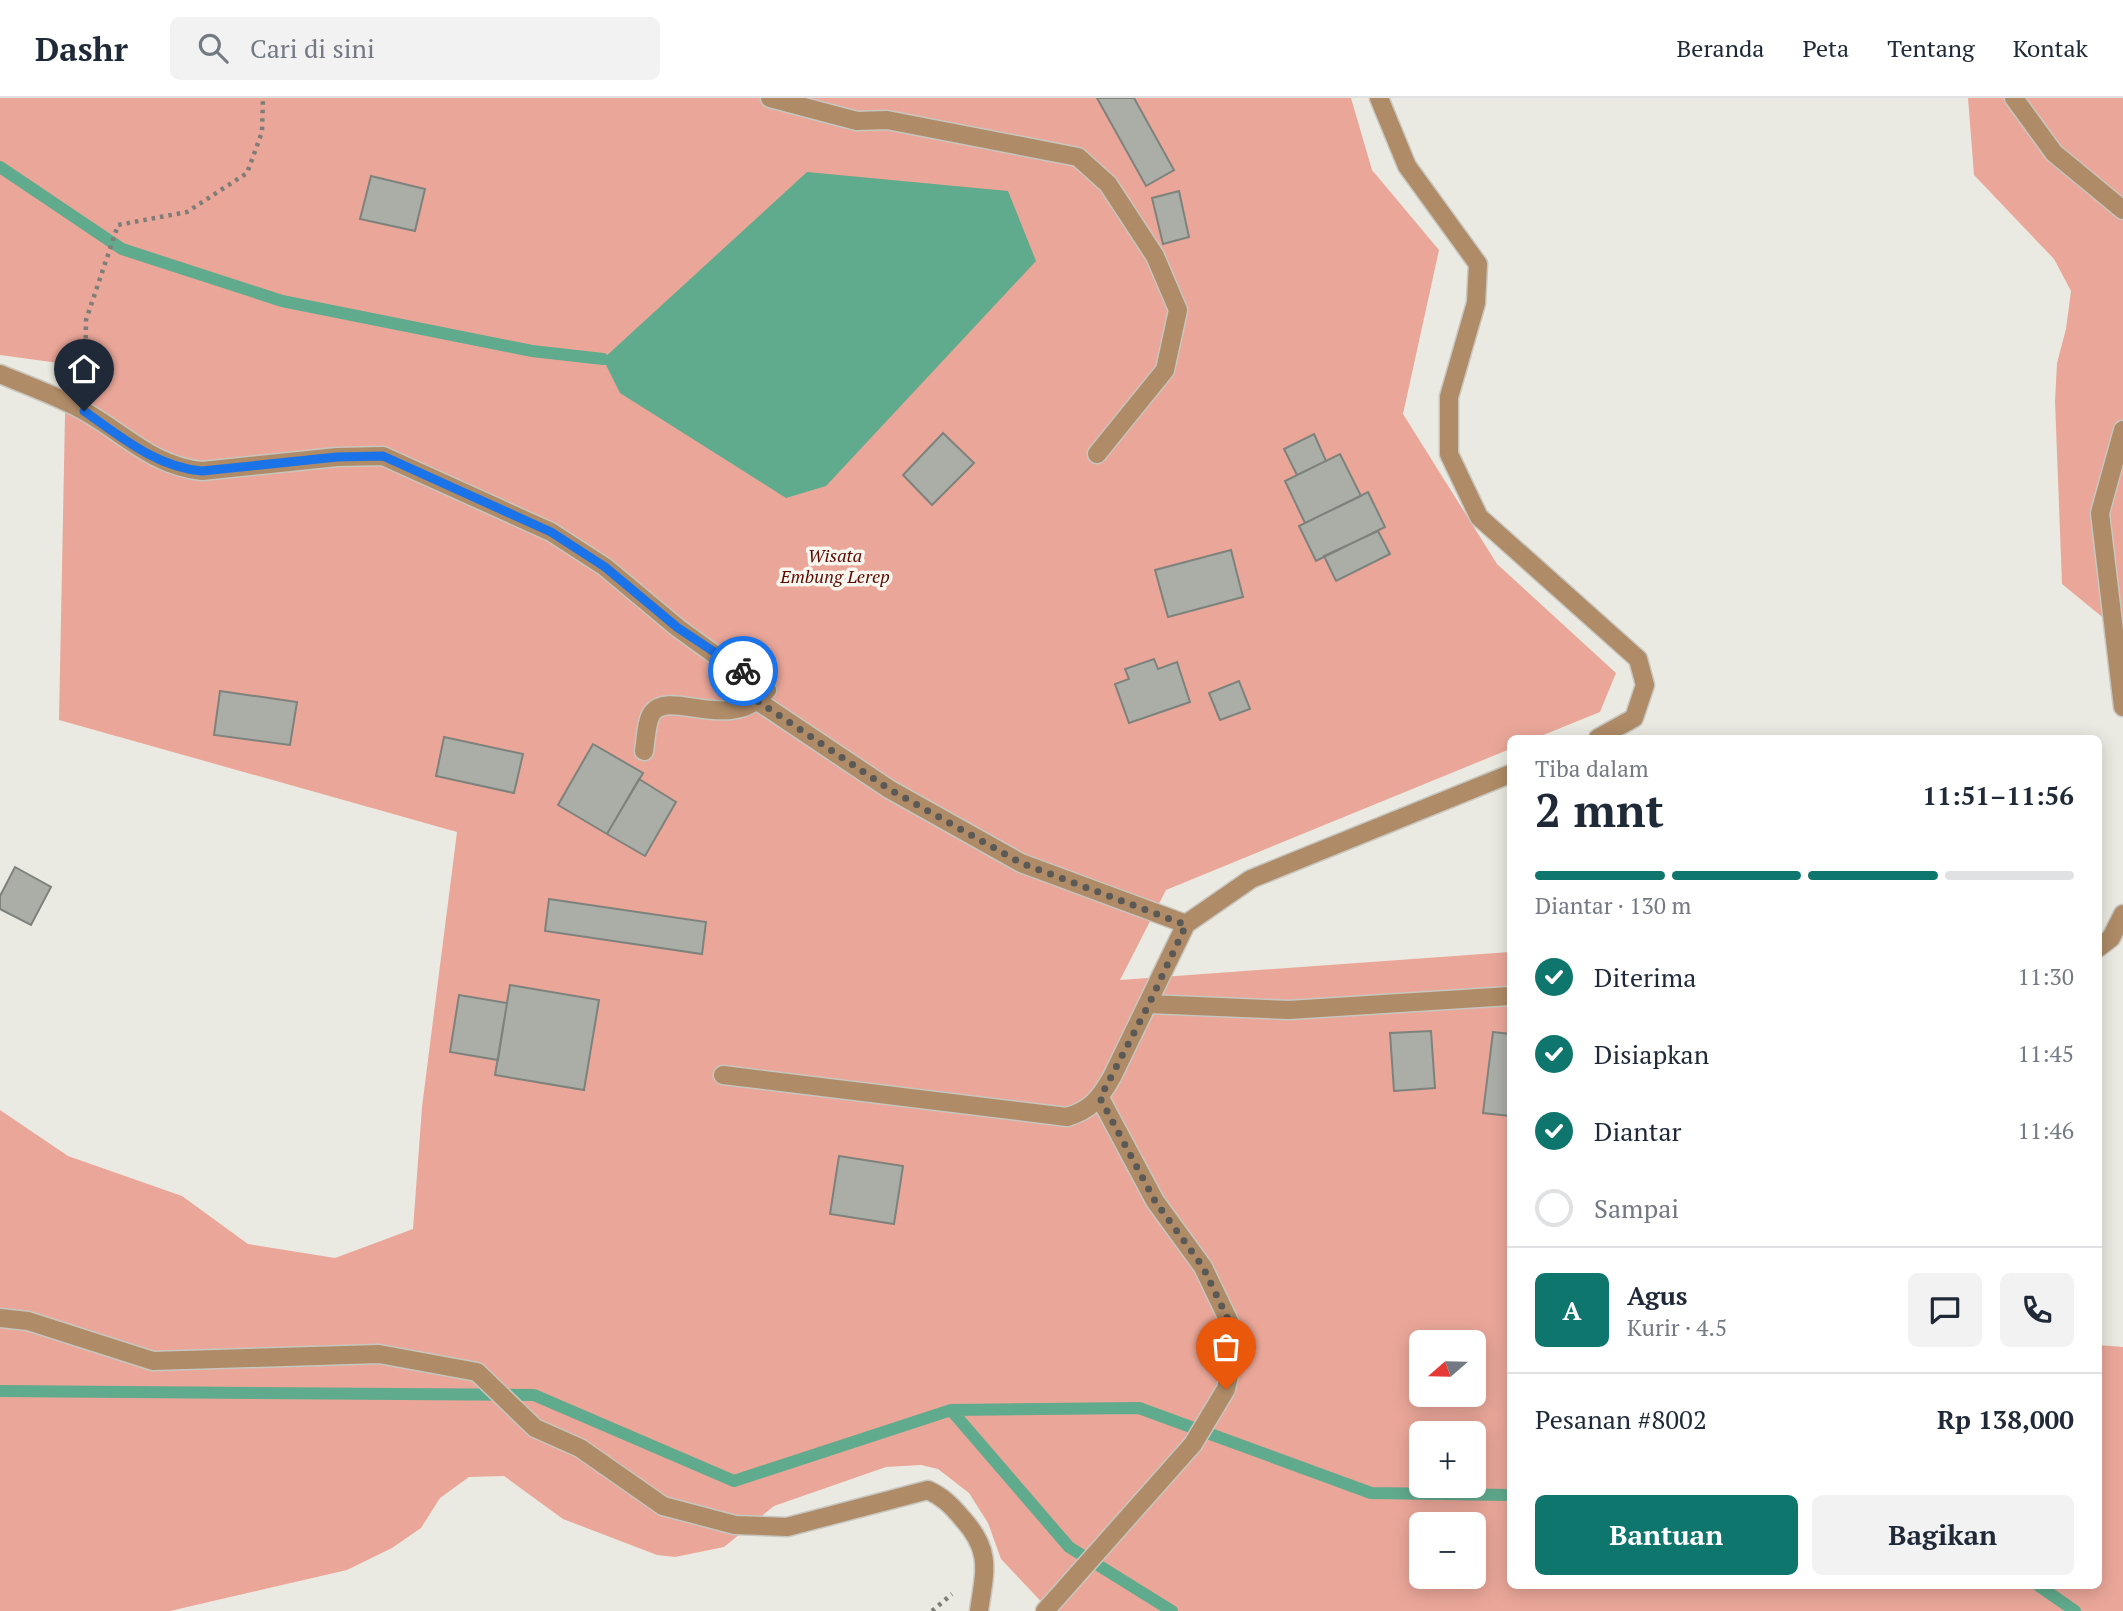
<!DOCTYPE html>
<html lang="id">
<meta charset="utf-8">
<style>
body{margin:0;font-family:"PT Serif",serif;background:#f2f2f3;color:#1f2937;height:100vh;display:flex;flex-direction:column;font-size:26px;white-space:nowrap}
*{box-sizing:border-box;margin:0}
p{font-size:23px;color:#747a83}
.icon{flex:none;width:38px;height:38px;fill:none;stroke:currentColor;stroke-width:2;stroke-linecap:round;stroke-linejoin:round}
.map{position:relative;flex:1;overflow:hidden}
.drawer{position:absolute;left:1507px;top:637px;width:595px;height:854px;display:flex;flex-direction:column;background:#fff;border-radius:10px;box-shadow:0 4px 18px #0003}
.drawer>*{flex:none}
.needle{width:46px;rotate:250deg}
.buttons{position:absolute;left:1409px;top:1232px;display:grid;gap:14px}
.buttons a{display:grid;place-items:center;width:77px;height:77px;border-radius:10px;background:#fff;box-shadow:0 4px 18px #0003;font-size:35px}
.pin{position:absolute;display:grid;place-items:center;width:60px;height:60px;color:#fff;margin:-72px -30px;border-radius:50% 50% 50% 0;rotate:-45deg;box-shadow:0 0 7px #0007}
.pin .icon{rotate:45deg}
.courier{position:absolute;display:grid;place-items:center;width:70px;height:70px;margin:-35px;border:5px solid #1a73e8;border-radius:50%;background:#fff;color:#222;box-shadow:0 2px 9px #0007}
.summary em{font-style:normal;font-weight:600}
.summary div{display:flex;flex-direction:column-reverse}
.summary{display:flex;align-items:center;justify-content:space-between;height:119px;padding:0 28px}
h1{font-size:46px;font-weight:600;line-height:52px}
.bar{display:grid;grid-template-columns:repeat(4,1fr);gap:10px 7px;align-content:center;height:84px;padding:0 28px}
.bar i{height:9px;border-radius:5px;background:#e0e1e3}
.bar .selected{background:#0f766e}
.bar p{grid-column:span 4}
.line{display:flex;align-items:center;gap:18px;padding:0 28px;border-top:2px solid #e0e1e3}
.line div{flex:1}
.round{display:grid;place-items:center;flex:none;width:74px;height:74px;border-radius:10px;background:#f2f2f3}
ol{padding:0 28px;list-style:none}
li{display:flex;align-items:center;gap:21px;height:77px}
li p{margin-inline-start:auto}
li .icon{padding:7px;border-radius:50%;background:#0f766e;color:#fff;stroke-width:4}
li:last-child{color:#747a83}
li i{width:38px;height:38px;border:4px solid #e0e1e3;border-radius:50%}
.primary-button{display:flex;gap:14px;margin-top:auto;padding:14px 28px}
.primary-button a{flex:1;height:80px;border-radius:10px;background:#0f766e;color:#fff;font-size:28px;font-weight:600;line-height:80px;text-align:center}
.primary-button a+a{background:#f2f2f3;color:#1f2937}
header{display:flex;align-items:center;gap:42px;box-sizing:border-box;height:98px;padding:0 35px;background:#fff;border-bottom:2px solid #e0e1e3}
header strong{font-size:33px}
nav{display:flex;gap:38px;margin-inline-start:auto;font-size:24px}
.search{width:490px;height:63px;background:#f2f2f3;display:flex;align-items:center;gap:18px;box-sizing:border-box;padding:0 24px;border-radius:10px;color:#747a83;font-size:26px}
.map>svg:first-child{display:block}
</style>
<header>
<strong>Dashr</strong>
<div class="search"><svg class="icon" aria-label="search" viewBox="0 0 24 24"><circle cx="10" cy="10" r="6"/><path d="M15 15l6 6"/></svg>Cari di sini</div>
<nav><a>Beranda</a><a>Peta</a><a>Tentang</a><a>Kontak</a></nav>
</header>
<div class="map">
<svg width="2123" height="1513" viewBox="0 0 2123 1513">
<rect width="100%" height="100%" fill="#ebeae2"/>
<path fill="#eaa799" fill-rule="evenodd" d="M0 0H1351L1372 72 1439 152 1403 316 1497 466 1616 575 1600 614 1536 640H1510V651L1166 792 1120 882 1510 854V1488H2098V1247L2123 1249V1513H1050L1001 1461 988 1425 969 1395 938 1371 921 1367 886 1369 774 1408 724 1449 675 1459 657 1457 563 1421 504 1378 469 1379 440 1400 421 1430 392 1450 347 1472 170 1513H0V1012L68 1058 182 1098 248 1146 335 1160 413 1131 422 1009 457 734 59 622 66 266 0 257ZM1421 1244H1474V1297H1421ZM1421 1335H1474V1388H1421ZM1421 1426H1474V1479H1421Z
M1968 0H2123V536L2062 486 2055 303 2057 265 2066 231 2071 193 2054 161 1974 77Z"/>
<path fill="#60aa8d" d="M807 74 1008 93 1036 163 826 388 786 400 620 295 603 261Z"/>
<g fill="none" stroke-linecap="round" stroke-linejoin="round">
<path stroke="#60aa8d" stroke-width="12" d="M0 69 122 151 282 203 532 253 603 261
M0 1293 534 1297 734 1383 951 1312 1069 1449 1172 1513
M951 1312 1139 1310 1371 1395 1510 1397
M2039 1488 2075 1513"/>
</g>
<path fill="#aaaea7" stroke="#7e827c" stroke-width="2" d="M1097 0H1134L1174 72 1146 88Z
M371 78 425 91 415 133 360 121Z
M1179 93 1189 139 1163 146 1152 100Z
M943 335 974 365 932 407 903 377Z
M1314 336 1326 363 1297 377 1284 351Z
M1340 356 1361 398 1305 425 1285 383Z
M1368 394 1385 429 1316 463 1299 428Z
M1378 433 1390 456 1336 483 1324 458Z
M1231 452 1243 499 1168 519 1155 472Z
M1154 561 1158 571 1177 564 1190 604 1129 625 1115 586 1129 581 1125 571Z
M1239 583 1250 611 1220 622 1209 595Z
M220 593 297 604 290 647 214 637Z
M444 639 523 656 514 695 436 678Z
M593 646 643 675 607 736 558 707Z
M639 681 676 704 645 758 607 736Z
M15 769 51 789 31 827 0 811V798Z
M549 801 706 824 702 856 545 833Z
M510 887 599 902 584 992 495 977Z
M459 897 507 905 498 962 450 954Z
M1431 933 1435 990 1394 993 1390 935Z
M1493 934 1510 936V1018L1483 1015Z
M839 1058 903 1068 894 1126 830 1116Z"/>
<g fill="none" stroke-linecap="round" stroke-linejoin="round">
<g stroke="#c7c6bf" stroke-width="21">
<path id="lane" d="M770 0 857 23 887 22 1078 59 1108 86 1155 158 1178 212 1165 272 1097 356"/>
</g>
<g stroke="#c7c6bf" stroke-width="21">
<path id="street" d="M1379 0 1407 68 1478 166 1476 205 1449 299V356L1479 419 1638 561 1645 587 1634 620 1598 640
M2014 0 2054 55 2123 112
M0 276C28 288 58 298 84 313 125 336 153 368 202 373L337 359 383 358 551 434 605 469 678 530 718 559 737 571 761 579 767 592C732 637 670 590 652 615 646 624 646 642 644 653
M2123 332 2100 415 2123 609
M756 602 889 691 1021 765 1186 826
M2098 850 2111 840 2123 816
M1149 906 1289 912 1510 898
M723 977 1067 1019C1091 1012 1100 1000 1112 979L1186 826 1251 781 1510 676
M0 1220 28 1223 153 1263 379 1256 477 1274 535 1330 580 1350 663 1408 735 1427 787 1429 928 1392C943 1399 951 1407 962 1420 992 1453 985 1472 979 1513
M1045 1513 1193 1346 1226 1291 1237 1240 1203 1169 1155 1103 1100 1000"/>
</g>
<path stroke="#7e7d78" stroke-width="4.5" stroke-dasharray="3.5 5" stroke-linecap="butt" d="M85 283 86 222 118 127 187 114 247 75 262 34 263 0
M932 1513 952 1496"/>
<use href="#lane" stroke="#af8b67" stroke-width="18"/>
<use href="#street" stroke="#af8b67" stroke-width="18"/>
</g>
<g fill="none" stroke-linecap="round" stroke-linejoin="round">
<path stroke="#5a5955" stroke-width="7" stroke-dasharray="0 12.6" d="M743 573C754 577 766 579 767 592L756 602 889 691 1021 765 1186 827 1149 906 1100 1000 1155 1103 1203 1169 1237 1240 1226 1291"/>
<path stroke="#1a73e8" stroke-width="9" d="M84 313C121 339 156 369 202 373L337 359 383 358 551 434 605 469 678 530 743 573"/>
</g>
<g text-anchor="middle" stroke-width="7" stroke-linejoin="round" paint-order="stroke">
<g font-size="18" font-style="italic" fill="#5c0900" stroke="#f8f7ef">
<text x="835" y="464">Wisata<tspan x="835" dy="21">Embung Lerep</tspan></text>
</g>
</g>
</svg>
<div class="buttons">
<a><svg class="needle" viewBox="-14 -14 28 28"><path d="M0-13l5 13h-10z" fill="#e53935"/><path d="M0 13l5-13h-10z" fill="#747a83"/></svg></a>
<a>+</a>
<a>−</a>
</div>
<div class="pin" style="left:1226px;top:1291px;background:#ea580c"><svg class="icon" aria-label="bag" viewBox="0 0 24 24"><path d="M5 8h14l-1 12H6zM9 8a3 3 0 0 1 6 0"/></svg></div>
<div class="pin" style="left:84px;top:313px;background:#1f2937"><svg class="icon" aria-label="home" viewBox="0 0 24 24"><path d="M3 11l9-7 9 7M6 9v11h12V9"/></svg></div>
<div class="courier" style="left:743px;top:573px"><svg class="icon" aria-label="bike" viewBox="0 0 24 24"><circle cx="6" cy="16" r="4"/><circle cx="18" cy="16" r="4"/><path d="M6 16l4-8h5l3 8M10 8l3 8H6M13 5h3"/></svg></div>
<section class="drawer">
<div class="summary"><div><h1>2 mnt</h1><p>Tiba dalam</p></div><em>11:51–11:56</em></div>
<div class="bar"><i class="selected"></i><i class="selected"></i><i class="selected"></i><i></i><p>Diantar · 130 m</p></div>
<ol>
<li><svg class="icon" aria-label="check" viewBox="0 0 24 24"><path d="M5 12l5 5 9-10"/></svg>Diterima<p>11:30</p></li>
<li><svg class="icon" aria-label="check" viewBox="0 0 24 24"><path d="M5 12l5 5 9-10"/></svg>Disiapkan<p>11:45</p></li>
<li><svg class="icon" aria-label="check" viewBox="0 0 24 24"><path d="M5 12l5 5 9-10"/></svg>Diantar<p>11:46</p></li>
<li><i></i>Sampai</li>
</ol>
<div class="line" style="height:126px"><b class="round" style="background:#0f766e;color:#fff">A</b><div><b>Agus</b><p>Kurir · 4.5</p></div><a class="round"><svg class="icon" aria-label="chat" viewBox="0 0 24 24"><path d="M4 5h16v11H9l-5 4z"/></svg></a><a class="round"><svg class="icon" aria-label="phone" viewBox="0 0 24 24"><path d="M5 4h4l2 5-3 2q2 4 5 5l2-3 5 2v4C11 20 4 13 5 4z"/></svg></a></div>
<div class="line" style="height:91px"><div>Pesanan #8002</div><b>Rp 138,000</b></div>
<div class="primary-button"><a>Bantuan</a><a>Bagikan</a></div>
</section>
</div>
